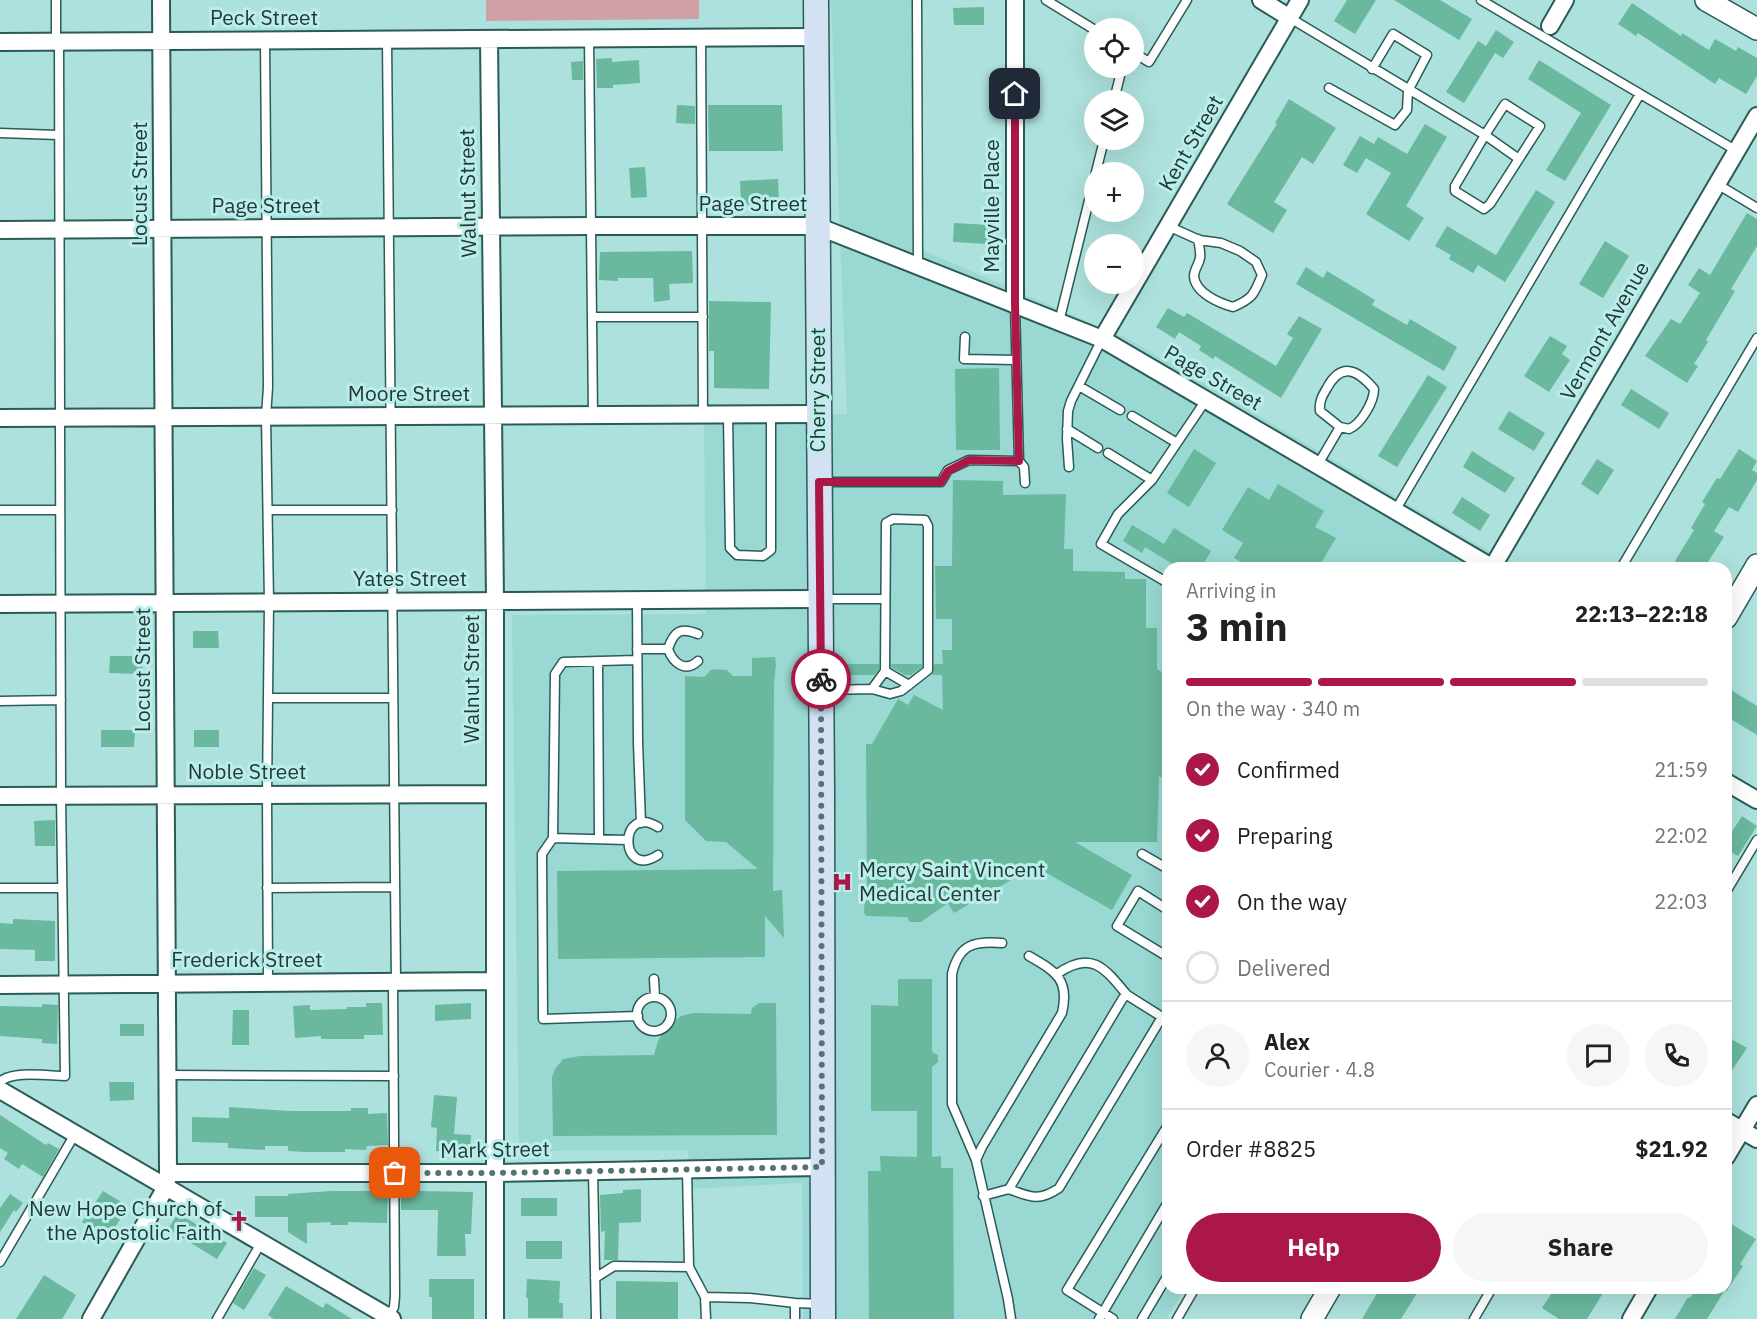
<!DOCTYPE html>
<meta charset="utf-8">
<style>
body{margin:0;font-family:"IBM Plex Sans",sans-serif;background:#f6f6f6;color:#202124;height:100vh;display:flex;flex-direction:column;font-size:22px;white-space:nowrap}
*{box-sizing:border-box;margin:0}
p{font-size:20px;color:#757577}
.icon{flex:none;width:33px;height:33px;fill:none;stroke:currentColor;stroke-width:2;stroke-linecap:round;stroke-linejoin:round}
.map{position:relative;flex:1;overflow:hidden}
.side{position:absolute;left:1162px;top:562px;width:570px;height:732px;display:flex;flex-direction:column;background:#fff;border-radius:18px;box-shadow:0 6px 24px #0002}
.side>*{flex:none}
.controls{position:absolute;left:1084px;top:18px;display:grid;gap:12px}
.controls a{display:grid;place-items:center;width:60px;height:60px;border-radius:50%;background:#fff;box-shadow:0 6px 24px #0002;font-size:30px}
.pin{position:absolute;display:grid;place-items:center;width:51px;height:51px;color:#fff;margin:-26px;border-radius:12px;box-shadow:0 3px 9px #0006}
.courier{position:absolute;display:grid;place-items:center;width:60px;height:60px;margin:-30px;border:4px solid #ab1746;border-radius:50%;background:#fff;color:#222;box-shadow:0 2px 8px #0007}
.headline em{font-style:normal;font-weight:800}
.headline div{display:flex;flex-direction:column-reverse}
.headline{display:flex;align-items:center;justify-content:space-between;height:102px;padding:0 24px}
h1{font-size:39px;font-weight:800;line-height:45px}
.bar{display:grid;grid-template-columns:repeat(4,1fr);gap:9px 6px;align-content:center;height:72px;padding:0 24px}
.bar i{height:8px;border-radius:4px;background:#e0e0e0}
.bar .on{background:#ab1746}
.bar p{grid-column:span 4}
.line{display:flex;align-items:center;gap:15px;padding:0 24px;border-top:2px solid #e0e0e0}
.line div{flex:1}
.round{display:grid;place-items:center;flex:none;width:63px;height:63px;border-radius:32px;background:#f6f6f6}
ol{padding:0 24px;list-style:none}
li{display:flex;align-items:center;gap:18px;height:66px}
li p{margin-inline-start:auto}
li .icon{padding:6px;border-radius:50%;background:#ab1746;color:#fff;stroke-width:4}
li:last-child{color:#757577}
li i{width:33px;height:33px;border:3px solid #e0e0e0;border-radius:50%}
.button{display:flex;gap:12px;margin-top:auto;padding:12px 24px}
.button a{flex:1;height:69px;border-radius:36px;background:#ab1746;color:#fff;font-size:24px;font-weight:800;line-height:69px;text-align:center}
.button a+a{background:#f6f6f6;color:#202124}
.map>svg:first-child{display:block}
</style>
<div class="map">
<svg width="1757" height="1319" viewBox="0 0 1757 1319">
<rect width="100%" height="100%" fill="#ade1dd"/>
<path fill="#99d8d3" d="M831 0H919L920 249 1130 340 1517 568H1168V1288L1184 1289 1166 1319H803L802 1183 689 1189 688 1150 519 1151 512 615 706 614 704 420 847 414Z"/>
<path fill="#d0a0a6" d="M486 0H699V19L486 21Z"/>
<path fill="#6ab89e" d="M1347 0H1376L1355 34 1334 21Z
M1394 0H1440L1472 19 1459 40Z
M1632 3 1681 36 1682 33 1709 50 1715 39 1736 51 1738 47 1757 58V76L1746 94 1719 78 1715 84 1638 33 1636 36 1618 24Z
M984 7V25H954L953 8Z
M1496 30 1514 42 1503 58 1495 53 1464 103 1446 92 1478 41 1486 46Z
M612 58V62L639 60 640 83 613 85V88H597L596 59Z
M1539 60 1611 105 1565 181 1546 170 1581 113 1528 79Z
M583 61V80H572L571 62Z
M1289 99 1336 128 1313 164 1302 157 1274 202 1287 210 1273 233 1227 204 1277 124 1275 123Z
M677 105 695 106V124L676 123Z
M708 105H782L783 151H709Z
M1425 124 1447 137 1406 206 1424 218 1409 241 1366 214 1391 173 1366 158 1357 173 1343 165 1360 136 1374 144 1378 137 1407 154Z
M645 167 647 197 631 198 629 168Z
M778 179 779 202 741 205 740 181Z
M1536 190 1555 202 1505 282 1478 265 1473 273 1449 259 1451 255 1435 246 1447 226 1496 255Z
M1747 213 1757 219V246L1731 289 1735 291 1706 340 1708 342 1694 364 1698 366 1687 383 1645 356 1671 319 1680 324 1700 293 1688 285 1699 268 1710 275Z
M954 223 989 225 988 244 953 242Z
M1605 241 1629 256 1603 298 1579 284Z
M692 251 693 283 669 284 670 300 654 302 653 278H618V281L599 280 600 252Z
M1306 267 1323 278 1327 271 1375 300 1372 305 1407 325 1410 319 1457 347 1444 371 1296 284Z
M709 301 771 302 769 389 714 388V351H709Z
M1168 308 1184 317 1187 313 1276 366 1293 338 1287 334 1299 316 1322 329 1281 398 1215 356 1213 359 1199 350 1201 346 1179 332 1175 339 1156 327Z
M1550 336 1567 346 1562 354 1570 360 1549 392 1524 376Z
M999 368 1000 450H956L955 369Z
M1428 375 1447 387 1397 467 1378 456Z
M1631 389 1669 413 1659 429 1621 405Z
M1509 411 1545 433 1534 451 1498 429Z
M1194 449 1216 463 1189 507 1167 493Z
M1739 449 1757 461 1752 470 1757 473V480L1738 512 1729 507 1714 531 1724 537 1704 568H1687L1675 561 1694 530 1691 528 1705 504 1702 502 1717 478 1720 479Z
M1472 451 1515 478 1505 493 1463 467Z
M1597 459 1614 470 1598 495 1581 484Z
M953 480 1003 481V495L1066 494 1064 549H1073V571L1125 572V579H1146V628H1157V669L1168 676V781L1159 776 1157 842H1075L1132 875 1112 910 1034 866H1005L1011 880 954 913 948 903 921 922H910L907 917 866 916 864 913 865 896H867L866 744H872L898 699 908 705 914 695 943 710 942 675H932L934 664H943L942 650H952V619H936L935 566H952Z
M1278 484 1324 511 1315 527 1336 538 1318 568H1252L1234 558 1243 543 1222 530 1248 487 1269 500Z
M1462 497 1490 515 1480 531 1452 513Z
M1132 525 1164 544 1174 528 1211 551 1201 568H1179L1145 547 1142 553 1123 541Z
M193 631H218L219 648H193Z
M110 656H143L142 674 109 673Z
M775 657 776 664 774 683 773 891 782 890 784 938 765 916V957L558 959 557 871 758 869 726 842 706 841 685 820V676L704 677 712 669 727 670 733 676H752V658Z
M835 664H879V669L874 675H835Z
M891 664H922V667L911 675H905L891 667Z
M1731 690 1757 706V735L1726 716V697Z
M101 730H135L134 747H101Z
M194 730H219V747H194Z
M1742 816 1757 826 1738 856 1726 849V841Z
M55 820V846H35L34 821Z
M13 919 55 921V961H35V950L0 949V923L13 924Z
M898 979H932V1052L938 1055V1062L932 1067V1157L941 1156V1168H953L954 1319H869L868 1171H881L880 1156 917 1157V1111H871V1005L898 1006Z
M366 1003H382L383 1035H364V1039H321V1036L295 1038 293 1006 310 1005V1010L347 1009V1007H366Z
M471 1003V1019L435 1021V1005Z
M759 1003H776L777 1135 553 1136 552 1077 555 1069 563 1059 580 1056 654 1055 658 1041 665 1029 681 1016 694 1013 751 1014 752 1008Z
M42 1004 58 1005 57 1044 42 1043V1039L0 1036V1006L42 1007Z
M233 1010H249V1045H232Z
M120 1024H144V1036H120Z
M1726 1036 1747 1048 1726 1079Z
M109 1082H134V1100L110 1101Z
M434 1095 457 1097 454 1134 471 1135 470 1153 436 1151 437 1128 431 1127Z
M229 1107 290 1111H351V1108H368V1114L387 1113 388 1145 367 1146 366 1150 345 1149V1152H305L288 1151V1146H265V1150L228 1148V1143L192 1142V1117L229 1118Z
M0 1115 46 1145 48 1143 59 1149 43 1177 22 1164 19 1169 4 1159 8 1153 0 1148Z
M420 1187V1191L473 1192 471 1234H465L466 1256H437L438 1210H401V1188Z
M641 1189V1222L619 1223 618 1260H604L605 1231 601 1232 600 1195 623 1193V1190Z
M103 1191 128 1206 108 1239 82 1222Z
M331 1191H388L387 1223 348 1222V1225H330L331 1222 307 1223V1244L288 1232V1217H255V1196H288V1194Z
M10 1194 23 1203 16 1212 14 1210 0 1232V1208Z
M521 1198H557V1216H521Z
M178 1213 227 1243 217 1259 168 1229Z
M1731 1224 1756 1239 1740 1264 1743 1266 1726 1292V1230Z
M526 1241H562V1259H526Z
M254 1268 266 1275 244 1310 233 1303Z
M44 1275 76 1295 67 1311 62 1319H16Z
M429 1279H474V1319H432V1297H429Z
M527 1279 560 1281 559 1303H563V1318H528V1298H526Z
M616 1281 678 1282V1319H616Z
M286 1286 323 1308 326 1303 352 1319H274L268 1315Z
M1380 1288H1420L1401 1319H1362Z
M1555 1288 1564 1293 1567 1288H1606L1587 1319H1559L1542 1308Z
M1696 1288H1726L1707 1319H1675L1688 1297 1690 1298Z"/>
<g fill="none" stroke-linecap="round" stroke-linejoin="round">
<g stroke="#2a5b58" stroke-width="11">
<path id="service" d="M56 0V42
M917 0 918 266
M1046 0 1095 30
M1481 0 1737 151
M1290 18 1485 135 1455 186V191L1484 209 1490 204 1540 126 1505 104 1485 135 1519 159
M701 38 703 414
M589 39 593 415
M265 40 268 387 266 417 269 602 267 795 268 983
M387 40 396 982
M1134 53 1149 62 1187 0
M1329 88 1395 125 1407 110 1408 91 1427 55 1393 34 1372 69
M1114 100 1122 68
M0 133 58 135
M1096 172 1104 140
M1717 184 1757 208
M1168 226 1199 240 1221 243 1240 251 1256 262 1262 275C1254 295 1252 299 1233 307 1219 303 1195 293 1194 276 1194 270 1199 264 1200 258 1201 252 1199 245 1198 239
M1015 305 1019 461
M593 317H703
M1059 322 1095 176
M965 337 964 359 1016 360
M1079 386 1120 410
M728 414 730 548 737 555 763 556 771 550V414
M1132 416 1177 443
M1067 429 1098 448
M1108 453 1152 480
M1317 466 1340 427 1349 429C1361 424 1374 402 1374 389 1357 369 1341 362 1327 388 1322 396 1319 402 1320 411L1340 427
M1069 467 1067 439 1068 411 1071 401 1102 339
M822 482H941L948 470 969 460 1019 461 1024 467 1025 483
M0 510H60
M268 510H392
M1395 511 1640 94
M1621 568 1757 338
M1168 589V583L1101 544 1118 514 1152 480 1206 400
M823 599H885
M637 600 638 743 641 823
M637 649H668C673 663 685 673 698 661
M668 649C674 631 680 627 698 634
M598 661 599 839
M885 671 909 685
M825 690 872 689 890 694 901 691 928 670V526L925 520 893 519 886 523 885 671 872 689
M268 698H393
M0 701 61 700
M658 827C618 802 619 881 658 855
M553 838 542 854 543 1019 638 1016
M627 840 553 838 555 674 563 662 637 660
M1142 854 1168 869
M0 888H62
M267 888 395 887
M1726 892 1757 840
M1168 910 1138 891 1117 926 1168 957
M1002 943C974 941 959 944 952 974V1104L976 1160 982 1147 1062 1013C1070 979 1055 971 1029 956
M1057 974C1091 950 1104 967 1127 995
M654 979 655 997
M637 1014a17 17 0 1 1 34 0a17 17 0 1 1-34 0Z
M168 1075 394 1076
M0 1082C12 1070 49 1076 65 1076L61 796 59 42
M976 1160 1008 1299 1011 1319
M687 1169 689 1267 705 1297
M593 1171 596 1319
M983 1196 1009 1189 1123 998 1127 995 1162 1017 1059 1188C1039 1202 1030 1197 1009 1189
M0 1262 75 1134
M595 1278 614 1266 689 1267
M795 1303 822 1304
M389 1317 394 1307 395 1296 393 982
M217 1319 261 1243
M706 1319 705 1297 750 1298 795 1303V1319
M1099 1319 1168 1202
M1113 1319 1067 1290 1168 1125
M1142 1319 1168 1275
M1177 1319 1195 1288
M1474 1319 1492 1288"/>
</g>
<g stroke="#2a5b58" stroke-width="20">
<path id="minor" d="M1015 0V305
M1261 0 1290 18
M1550 26 1565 0
M489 39 495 600V1319
M0 42 816 37
M0 230 593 226H817L1102 339 1493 568
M1102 339 1300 0
M0 418 818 414
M1492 568 1757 116
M0 604 820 599
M1726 782 1757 800
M0 796 494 794
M0 985 495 981
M0 1090 392 1319
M1726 1121 1757 1139
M1726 1157 1757 1105
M168 1173H495L822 1167
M91 1319 166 1187 168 1173 161 0
M1631 1319 1649 1288"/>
</g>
<g stroke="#2a5b58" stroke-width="24">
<path id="tertiary" d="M1706 0 1757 29
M1726 618 1757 565
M1312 1319 1330 1288"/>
</g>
<g stroke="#2a5b58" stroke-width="27">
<path id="secondary" d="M816 0 822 790 823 1319"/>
</g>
<use href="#service" stroke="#fff" stroke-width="8"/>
<use href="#minor" stroke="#fff" stroke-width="16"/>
<use href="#tertiary" stroke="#fff" stroke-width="21"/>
<use href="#secondary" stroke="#d2e2f3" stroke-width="24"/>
</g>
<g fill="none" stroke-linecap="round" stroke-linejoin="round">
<path stroke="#547471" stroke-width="6" stroke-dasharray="0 10.8" d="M395 1173H495L822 1167 821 679"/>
<path stroke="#ab1746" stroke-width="8" d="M821 679 819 482H941L948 471 969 460 1019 461 1015 305V94"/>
</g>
<defs>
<g id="hospital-bare" transform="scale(1.62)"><path d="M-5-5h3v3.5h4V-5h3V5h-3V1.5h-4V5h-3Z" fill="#ab1746" stroke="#baeeea" stroke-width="2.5" paint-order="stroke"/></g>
<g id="church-bare" transform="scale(1.62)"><path d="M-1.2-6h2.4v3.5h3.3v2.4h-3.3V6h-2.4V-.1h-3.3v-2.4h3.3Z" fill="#ab1746" stroke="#baeeea" stroke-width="2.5" paint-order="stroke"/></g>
</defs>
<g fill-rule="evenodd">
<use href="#hospital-bare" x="842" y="882"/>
<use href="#church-bare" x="239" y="1221"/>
</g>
<g text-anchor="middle" stroke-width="6" stroke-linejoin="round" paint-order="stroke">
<g font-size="21" fill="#243937" stroke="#baeeea">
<text x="264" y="25">Peck Street</text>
<text transform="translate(1191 143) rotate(-60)" y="7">Kent Street</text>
<text transform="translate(140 184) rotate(-90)" y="7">Locust Street</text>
<text transform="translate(468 193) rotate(-91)" y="7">Walnut Street</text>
<text x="753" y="211">Page Street</text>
<text x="266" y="213">Page Street</text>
<text transform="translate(992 206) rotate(-90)" y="7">Mayville Place</text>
<text transform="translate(1605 331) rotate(-60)" y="7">Vermont Avenue</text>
<text transform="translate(1213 378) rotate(30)" y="7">Page Street</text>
<text transform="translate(818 390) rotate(-90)" y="7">Cherry Street</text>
<text x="409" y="401">Moore Street</text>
<text x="410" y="586">Yates Street</text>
<text transform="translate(143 670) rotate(-90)" y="7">Locust Street</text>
<text transform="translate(472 679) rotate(-90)" y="7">Walnut Street</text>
<text x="247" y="779">Noble Street</text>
<text x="247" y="967">Frederick Street</text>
<text transform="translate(495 1150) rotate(-1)" y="7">Mark Street</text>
</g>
<g font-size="21" fill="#243937" stroke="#baeeea" text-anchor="start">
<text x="859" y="877">Mercy Saint Vincent<tspan x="859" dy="24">Medical Center</tspan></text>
<text x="222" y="1216" text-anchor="end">New Hope Church of<tspan x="222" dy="24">the Apostolic Faith</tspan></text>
</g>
</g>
</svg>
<div class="controls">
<a><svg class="icon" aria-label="locate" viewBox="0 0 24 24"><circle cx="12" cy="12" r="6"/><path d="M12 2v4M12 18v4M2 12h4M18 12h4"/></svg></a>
<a><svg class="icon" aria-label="layers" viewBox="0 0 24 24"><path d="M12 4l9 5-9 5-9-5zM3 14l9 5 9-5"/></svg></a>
<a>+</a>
<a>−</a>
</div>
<div class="pin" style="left:395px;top:1173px;background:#ea580c"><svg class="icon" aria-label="bag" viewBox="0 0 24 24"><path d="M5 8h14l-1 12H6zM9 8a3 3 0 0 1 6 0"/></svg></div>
<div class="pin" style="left:1015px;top:94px;background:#1f2937"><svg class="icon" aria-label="home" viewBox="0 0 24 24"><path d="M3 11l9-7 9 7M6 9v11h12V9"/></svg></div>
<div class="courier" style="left:821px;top:679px"><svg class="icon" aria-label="bike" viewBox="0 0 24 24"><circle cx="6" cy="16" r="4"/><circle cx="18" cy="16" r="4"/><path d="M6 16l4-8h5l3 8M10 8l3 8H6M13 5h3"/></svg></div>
<section class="side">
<div class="headline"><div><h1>3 min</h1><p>Arriving in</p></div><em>22:13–22:18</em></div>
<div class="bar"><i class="on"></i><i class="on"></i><i class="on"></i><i></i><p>On the way · 340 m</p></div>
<ol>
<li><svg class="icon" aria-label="check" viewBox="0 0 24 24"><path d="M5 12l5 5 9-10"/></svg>Confirmed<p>21:59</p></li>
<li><svg class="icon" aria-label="check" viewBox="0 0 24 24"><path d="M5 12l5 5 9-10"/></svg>Preparing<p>22:02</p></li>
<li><svg class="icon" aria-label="check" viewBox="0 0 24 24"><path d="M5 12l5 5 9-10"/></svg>On the way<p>22:03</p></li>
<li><i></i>Delivered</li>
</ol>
<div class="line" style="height:108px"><a class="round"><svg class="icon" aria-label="person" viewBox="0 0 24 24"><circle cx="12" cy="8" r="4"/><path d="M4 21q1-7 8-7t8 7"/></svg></a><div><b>Alex</b><p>Courier · 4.8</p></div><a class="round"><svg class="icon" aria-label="chat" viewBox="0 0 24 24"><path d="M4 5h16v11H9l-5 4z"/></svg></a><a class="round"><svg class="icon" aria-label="phone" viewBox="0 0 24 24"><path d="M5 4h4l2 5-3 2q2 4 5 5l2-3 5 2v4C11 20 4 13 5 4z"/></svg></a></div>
<div class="line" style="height:78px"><div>Order #8825</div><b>$21.92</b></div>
<div class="button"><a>Help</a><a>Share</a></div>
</section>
</div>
